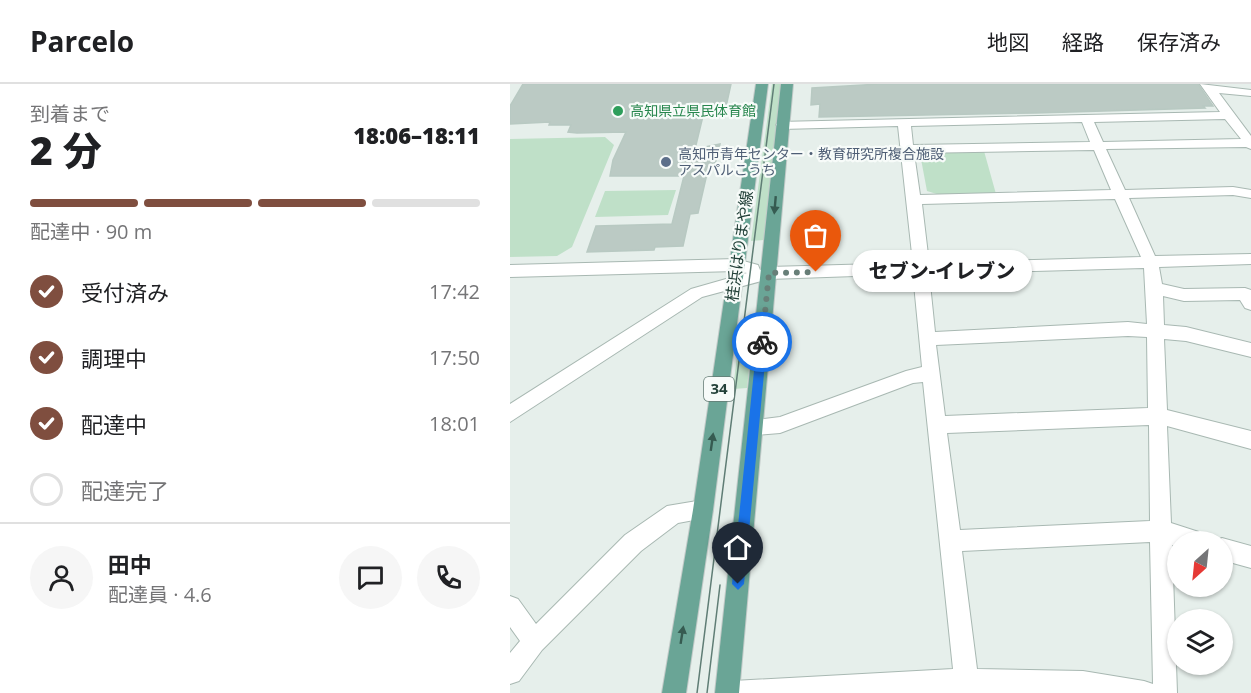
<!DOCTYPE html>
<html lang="ja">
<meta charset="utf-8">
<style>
body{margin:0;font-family:"Open Sans","Noto Sans JP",sans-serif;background:#f6f6f6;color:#202124;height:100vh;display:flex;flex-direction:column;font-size:22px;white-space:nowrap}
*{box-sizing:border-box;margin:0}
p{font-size:20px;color:#757577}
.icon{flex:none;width:33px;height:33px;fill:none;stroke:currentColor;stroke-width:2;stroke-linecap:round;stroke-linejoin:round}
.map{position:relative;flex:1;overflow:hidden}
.side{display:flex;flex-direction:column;background:#fff;width:510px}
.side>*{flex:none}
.needle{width:39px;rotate:207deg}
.buttons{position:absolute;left:657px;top:447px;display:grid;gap:12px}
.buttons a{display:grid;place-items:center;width:66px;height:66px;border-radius:50%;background:#fff;box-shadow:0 2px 4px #0004;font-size:30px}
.pin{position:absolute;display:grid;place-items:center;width:51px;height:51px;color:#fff;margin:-62px -26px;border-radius:50% 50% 50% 0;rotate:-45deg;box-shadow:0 0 6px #0007}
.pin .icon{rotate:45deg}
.courier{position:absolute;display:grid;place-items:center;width:60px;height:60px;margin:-30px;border:4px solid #1a73e8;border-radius:50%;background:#fff;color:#222;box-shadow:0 2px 8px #0007}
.bubble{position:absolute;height:42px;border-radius:21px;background:#fff;box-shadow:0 2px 4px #0004;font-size:20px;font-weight:800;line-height:42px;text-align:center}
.summary em{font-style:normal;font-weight:800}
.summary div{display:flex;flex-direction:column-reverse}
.summary{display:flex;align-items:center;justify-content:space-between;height:102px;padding:0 30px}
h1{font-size:39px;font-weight:800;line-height:45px}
.bar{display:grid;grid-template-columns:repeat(4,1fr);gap:9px 6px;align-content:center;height:72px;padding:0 30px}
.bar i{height:8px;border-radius:4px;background:#e0e0e0}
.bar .on{background:#7f4e3f}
.bar p{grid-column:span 4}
.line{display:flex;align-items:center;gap:15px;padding:0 30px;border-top:2px solid #e0e0e0}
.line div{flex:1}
.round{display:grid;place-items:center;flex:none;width:63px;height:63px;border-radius:32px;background:#f6f6f6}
ol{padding:0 30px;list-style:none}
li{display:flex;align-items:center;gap:18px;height:66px}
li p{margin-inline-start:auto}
li .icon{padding:6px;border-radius:50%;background:#7f4e3f;color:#fff;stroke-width:4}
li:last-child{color:#757577}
li i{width:33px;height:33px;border:3px solid #e0e0e0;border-radius:50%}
header{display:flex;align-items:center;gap:36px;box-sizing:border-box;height:84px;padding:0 30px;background:#fff;border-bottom:2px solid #e0e0e0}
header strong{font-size:28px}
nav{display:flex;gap:33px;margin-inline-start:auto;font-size:21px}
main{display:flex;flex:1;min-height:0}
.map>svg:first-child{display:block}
</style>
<header>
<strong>Parcelo</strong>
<nav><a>地図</a><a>経路</a><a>保存済み</a></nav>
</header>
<main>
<section class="side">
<div class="summary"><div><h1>2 分</h1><p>到着まで</p></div><em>18:06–18:11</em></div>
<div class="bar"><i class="on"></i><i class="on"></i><i class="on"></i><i></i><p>配達中 · 90 m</p></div>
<ol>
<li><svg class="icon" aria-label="check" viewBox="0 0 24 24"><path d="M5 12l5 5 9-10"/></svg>受付済み<p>17:42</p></li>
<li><svg class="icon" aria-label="check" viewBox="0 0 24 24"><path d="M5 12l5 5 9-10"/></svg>調理中<p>17:50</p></li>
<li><svg class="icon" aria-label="check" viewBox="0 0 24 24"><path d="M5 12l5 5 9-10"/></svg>配達中<p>18:01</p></li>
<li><i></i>配達完了</li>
</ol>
<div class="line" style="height:108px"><a class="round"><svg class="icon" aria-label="person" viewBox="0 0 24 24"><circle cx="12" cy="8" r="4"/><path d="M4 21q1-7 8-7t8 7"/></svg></a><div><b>田中</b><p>配達員 · 4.6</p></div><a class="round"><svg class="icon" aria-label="chat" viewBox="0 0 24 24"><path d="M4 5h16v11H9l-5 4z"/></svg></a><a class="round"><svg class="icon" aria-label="phone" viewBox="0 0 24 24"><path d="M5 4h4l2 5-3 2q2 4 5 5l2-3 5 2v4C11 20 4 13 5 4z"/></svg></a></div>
</section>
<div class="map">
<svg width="741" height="609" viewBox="0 0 741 609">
<rect width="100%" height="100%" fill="#e6efeb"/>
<path fill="#bfe0c8" d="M262 0H271L254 156 241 157Z
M95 53 104 61 62 163 47 172 0 173V55Z
M474 67 486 110 430 111 417 107 411 75 421 68Z
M166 106 158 131 85 133 95 107Z
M244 238 237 304 223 305 231 239Z"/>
<path fill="#bbcac4" stroke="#b8c9c2" stroke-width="1.5" d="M13 0H221L214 32H193L185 65 210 60 207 75 196 94 188 129 180 130 173 162 145 163 144 166 77 168 86 142 162 140 174 92H100L103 76 116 48 67 49 58 48 61 41H39L40 38 0 40V22Z
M370 0H688L703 22H693L695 24 526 29 309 33 310 20 301 21 302 4Z"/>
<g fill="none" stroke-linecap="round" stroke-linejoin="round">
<g stroke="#a8b8b2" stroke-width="2">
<path id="minor" d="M690 0 741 6V12L709 9 741 52V65L736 63 596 65 615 106 723 103 741 106V114L723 111 619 114 645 172 741 170V180L649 183 652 200 674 205 735 204 741 206V226L735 224 730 216 674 217 653 212 654 241 676 243 741 259V273L676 257 654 255 657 326 741 347V365L657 342 661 439 695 450 697 458H668V462L662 461 667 609H211L214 600 223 597 443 585 413 298 403 299 270 349 244 351 237 349 235 343 237 337 270 333 396 287 412 283 403 190 259 195 192 213 0 338V320L181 205 237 189 226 187 0 193V181L226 175 248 181 250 186 259 183 403 179 388 42 272 45 266 41 268 38 710 28ZM715 35 731 55 593 58 584 38ZM572 38 580 58 403 61 401 42ZM584 66 601 106 410 111 404 69ZM605 115 631 173 419 179 412 120ZM634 184 637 240 618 238 425 248 419 190ZM618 252 637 253 638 324 435 332 426 261ZM639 341 640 437 450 446 437 349ZM640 458 643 600 634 597 573 587 467 585 452 467Z
M193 416 200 419 203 426 200 433 168 439 131 467 32 566 9 597 0 600V569L10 557 0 543V512L8 515 26 540 115 451 157 422Z
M712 454 741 462V484L712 476V458H704Z"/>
</g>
<g stroke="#c2cac8" stroke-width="2">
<path id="major" d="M246 0H258L203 426 176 609H152L183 426Z
M271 0H283L229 609H205Z"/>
</g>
<use href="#minor" fill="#fff" fill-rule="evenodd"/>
<use href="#major" fill="#6aa596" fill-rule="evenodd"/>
<path stroke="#5f7d75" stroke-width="1.5" d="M187 609 264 0
M197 609 210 501"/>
</g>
<defs><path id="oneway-solid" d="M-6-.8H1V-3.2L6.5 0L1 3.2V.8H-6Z" transform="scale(1.5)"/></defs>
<g fill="#365b51">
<use href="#oneway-solid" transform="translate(265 121) rotate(95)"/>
<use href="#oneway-solid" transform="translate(202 358) rotate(-82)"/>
<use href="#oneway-solid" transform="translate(172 551) rotate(-81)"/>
</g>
<path fill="#1a73e8" d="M252 255 257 258 234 500 228 506 222 500 247 258Z"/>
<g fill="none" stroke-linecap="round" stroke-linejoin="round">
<path stroke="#687f78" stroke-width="6" stroke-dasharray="0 10.8" d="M252 258 259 189 306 188"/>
</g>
<circle fill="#2e9e5b" stroke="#f7fbf9" stroke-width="2" cx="108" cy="27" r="6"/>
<circle fill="#5c6f8a" stroke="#f7fbf9" stroke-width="2" cx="156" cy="78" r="6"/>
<g text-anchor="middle" stroke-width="4.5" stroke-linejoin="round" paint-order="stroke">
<g font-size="14" fill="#27864d" stroke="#f7fbf9" text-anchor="start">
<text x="120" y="32">高知県立県民体育館</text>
</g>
<g font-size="14" fill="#4e5e75" stroke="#f7fbf9" text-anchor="start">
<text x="168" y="75">高知市青年センター・教育研究所複合施設<tspan x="168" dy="16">アスパルこうち</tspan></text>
</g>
<rect fill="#f7fbf9" stroke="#637a73" stroke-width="1.5" x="194" y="293" width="30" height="24" rx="4.5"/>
<g font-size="15" font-weight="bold" fill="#24423a">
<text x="209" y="310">34</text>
</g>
<g font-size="16" fill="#24423a" stroke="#f7fbf9">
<text transform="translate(229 162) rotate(-82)" y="6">桂浜はりまや線</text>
</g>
</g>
</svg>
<div class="buttons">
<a><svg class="needle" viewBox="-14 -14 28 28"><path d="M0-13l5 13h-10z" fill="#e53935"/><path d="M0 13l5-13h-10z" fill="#757577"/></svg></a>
<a><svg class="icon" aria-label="layers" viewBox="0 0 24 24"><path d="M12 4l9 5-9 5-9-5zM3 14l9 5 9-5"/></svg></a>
</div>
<div class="pin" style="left:306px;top:188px;background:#ea580c"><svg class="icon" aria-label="bag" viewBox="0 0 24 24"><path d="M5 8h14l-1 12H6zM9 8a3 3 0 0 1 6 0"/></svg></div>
<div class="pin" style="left:228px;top:500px;background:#1f2937"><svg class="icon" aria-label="home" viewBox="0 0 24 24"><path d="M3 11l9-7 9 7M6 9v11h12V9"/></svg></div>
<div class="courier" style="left:252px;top:258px"><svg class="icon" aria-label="bike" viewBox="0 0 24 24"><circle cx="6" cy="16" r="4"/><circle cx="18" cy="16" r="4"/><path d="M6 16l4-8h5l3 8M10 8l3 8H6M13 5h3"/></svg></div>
<div class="bubble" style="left:342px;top:166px;width:180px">セブン-イレブン</div>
</div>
</main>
